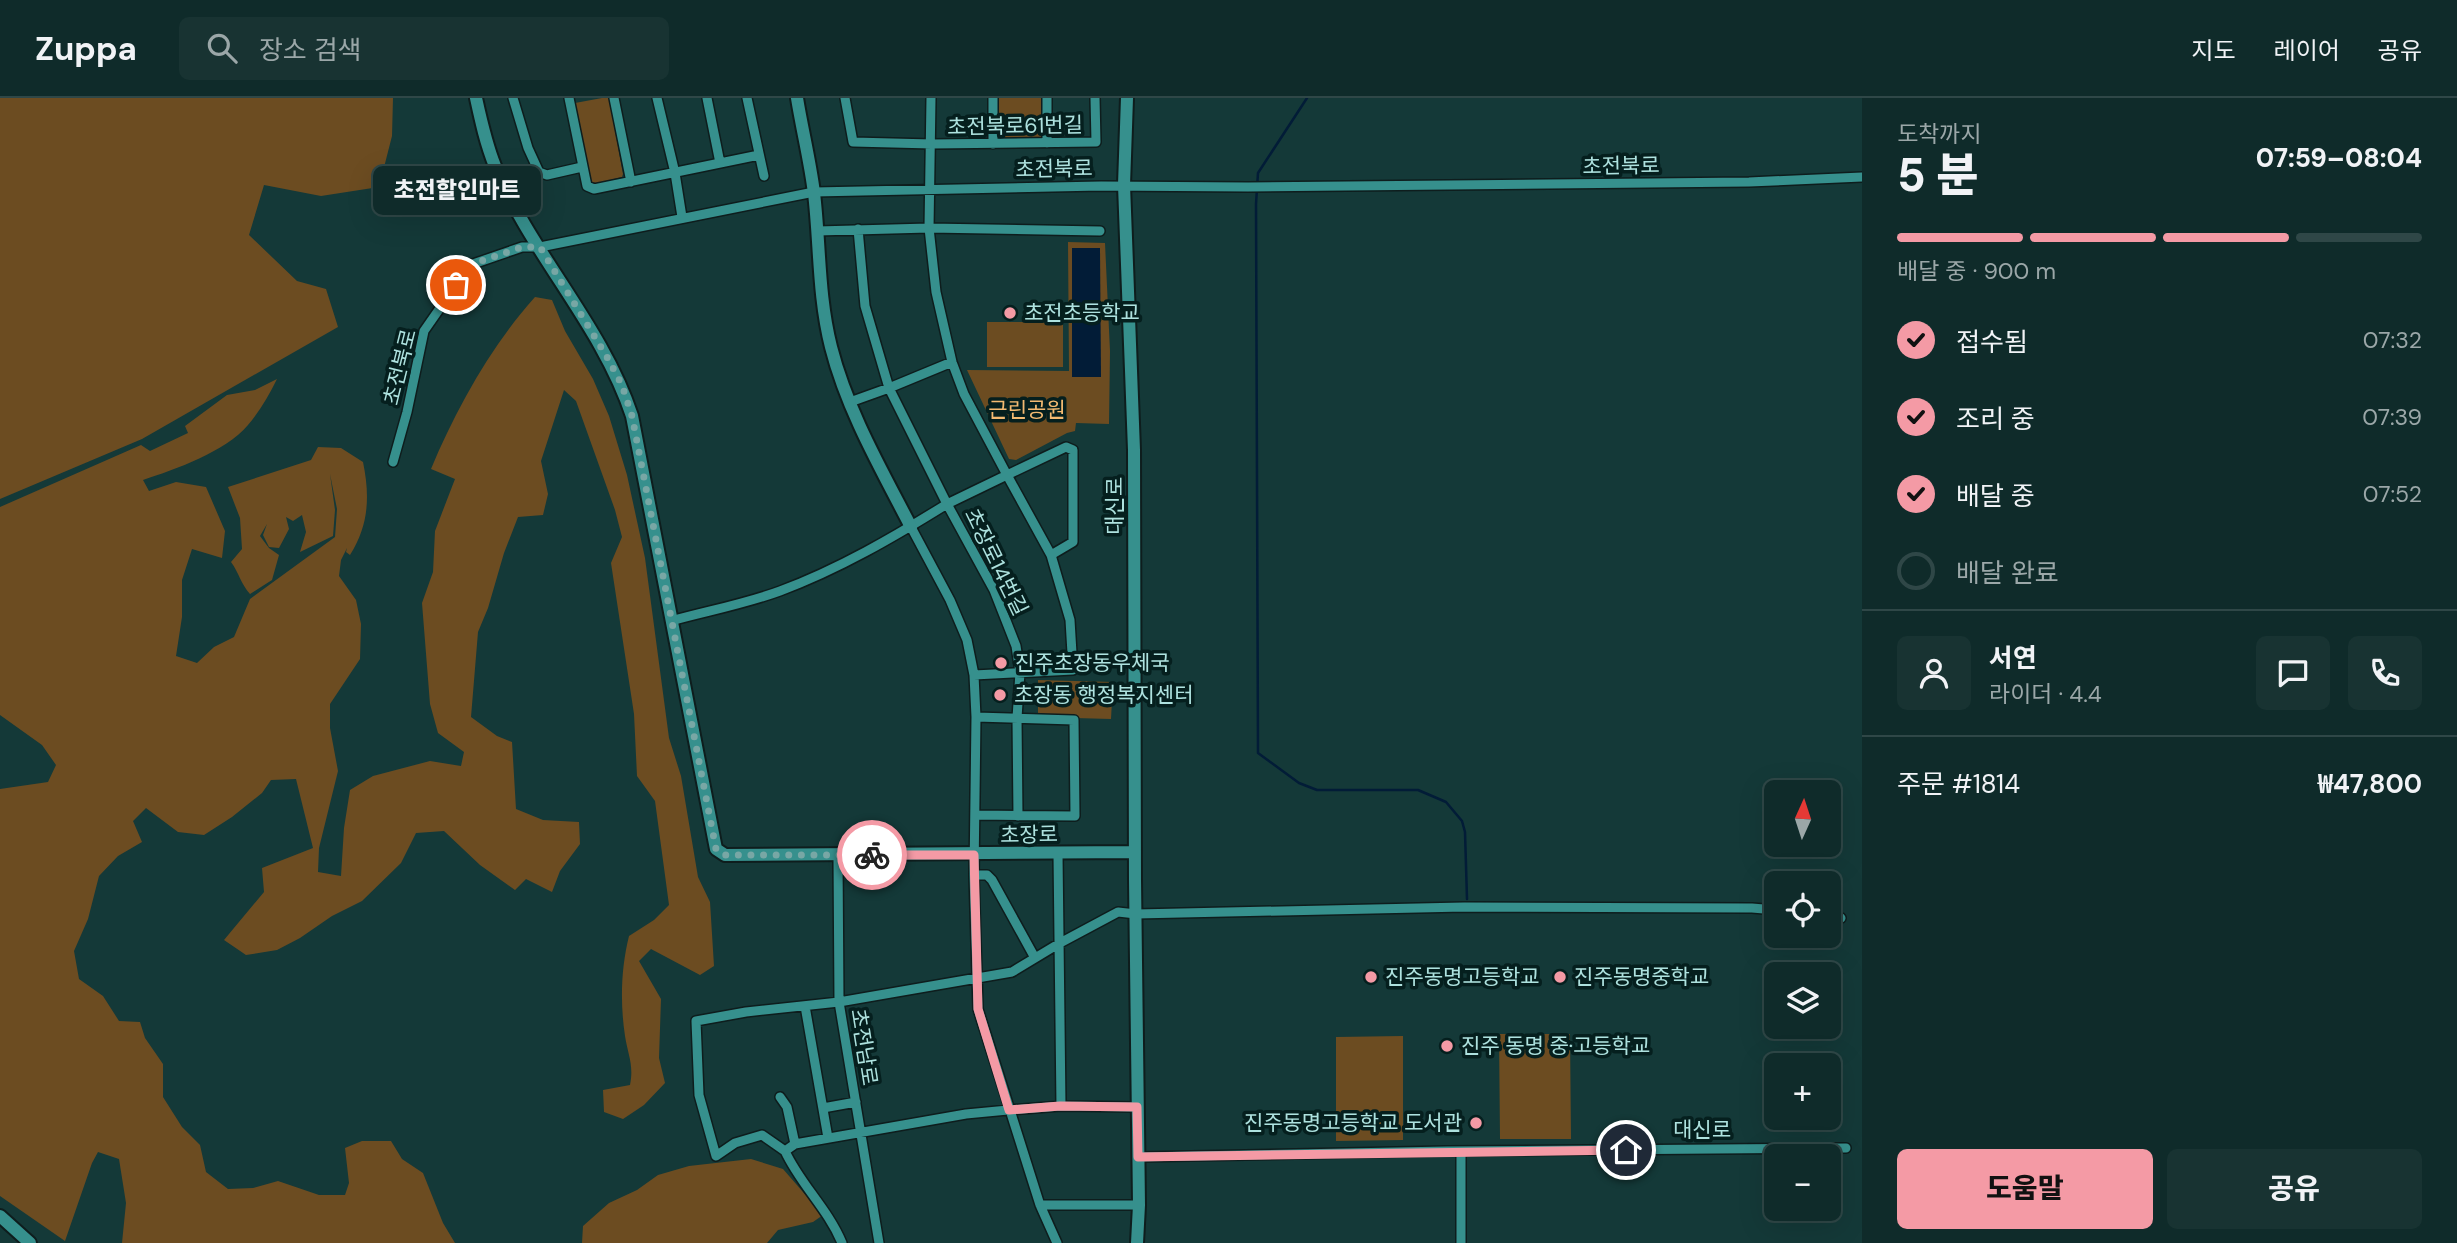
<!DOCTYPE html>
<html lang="ko">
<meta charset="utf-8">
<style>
body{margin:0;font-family:"DM Sans","Noto Sans KR",sans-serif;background:#183332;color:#f1f3f6;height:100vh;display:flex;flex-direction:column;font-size:26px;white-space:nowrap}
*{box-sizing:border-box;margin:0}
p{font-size:23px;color:#9ba7a8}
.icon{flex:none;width:38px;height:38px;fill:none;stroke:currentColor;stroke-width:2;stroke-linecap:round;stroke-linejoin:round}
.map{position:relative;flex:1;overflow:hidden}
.details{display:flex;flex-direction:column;background:#0f2b2a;width:595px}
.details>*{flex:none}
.needle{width:46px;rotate:3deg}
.tools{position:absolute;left:1764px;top:682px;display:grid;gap:14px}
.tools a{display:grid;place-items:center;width:77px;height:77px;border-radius:10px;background:#0f2b2a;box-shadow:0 7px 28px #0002,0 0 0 2px #2f4747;font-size:35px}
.pin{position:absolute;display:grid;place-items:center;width:60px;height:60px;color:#fff;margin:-30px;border:4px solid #fff;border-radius:50%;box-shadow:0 2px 7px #0007}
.courier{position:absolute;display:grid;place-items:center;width:70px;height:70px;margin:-35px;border:5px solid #f49aa5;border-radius:50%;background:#fff;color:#222;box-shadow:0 2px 9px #0007}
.bubble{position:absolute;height:49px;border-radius:10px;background:#0f2b2a;box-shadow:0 7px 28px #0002,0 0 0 2px #2f4747;font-size:23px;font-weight:800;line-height:49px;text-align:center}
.head em{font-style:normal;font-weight:800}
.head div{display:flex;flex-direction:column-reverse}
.head{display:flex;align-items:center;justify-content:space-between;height:119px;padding:0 35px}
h1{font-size:46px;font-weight:800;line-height:52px}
.bar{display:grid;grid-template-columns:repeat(4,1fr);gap:10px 7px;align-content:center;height:84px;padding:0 35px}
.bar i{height:9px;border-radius:5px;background:#2f4747}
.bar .selected{background:#f49aa5}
.bar p{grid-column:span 4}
.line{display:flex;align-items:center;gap:18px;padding:0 35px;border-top:2px solid #2f4747}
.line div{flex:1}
.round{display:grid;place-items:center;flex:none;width:74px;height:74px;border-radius:10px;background:#183332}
ol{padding:0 35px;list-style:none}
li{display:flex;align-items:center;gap:21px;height:77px}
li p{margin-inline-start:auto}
li .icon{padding:7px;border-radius:50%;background:#f49aa5;color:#111;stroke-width:4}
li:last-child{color:#9ba7a8}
li i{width:38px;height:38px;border:4px solid #2f4747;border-radius:50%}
.primary-button{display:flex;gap:14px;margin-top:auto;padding:14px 35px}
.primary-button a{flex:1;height:80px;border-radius:10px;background:#f49aa5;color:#111;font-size:28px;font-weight:800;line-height:80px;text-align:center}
.primary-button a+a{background:#183332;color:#f1f3f6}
header{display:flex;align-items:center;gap:42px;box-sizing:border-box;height:98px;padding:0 35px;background:#0f2b2a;border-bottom:2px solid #2f4747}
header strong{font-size:33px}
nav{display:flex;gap:38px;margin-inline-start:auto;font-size:24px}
.search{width:490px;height:63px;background:#183332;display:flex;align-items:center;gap:18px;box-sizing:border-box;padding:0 24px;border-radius:10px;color:#9ba7a8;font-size:26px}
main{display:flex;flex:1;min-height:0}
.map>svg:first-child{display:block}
</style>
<header>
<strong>Zuppa</strong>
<div class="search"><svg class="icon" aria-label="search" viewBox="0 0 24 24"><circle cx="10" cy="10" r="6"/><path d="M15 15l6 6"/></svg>장소 검색</div>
<nav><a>지도</a><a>레이어</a><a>공유</a></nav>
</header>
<main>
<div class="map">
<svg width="1862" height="1145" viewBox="0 0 1862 1145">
<rect width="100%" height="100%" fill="#143938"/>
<path fill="#6c4c21" d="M0 0H393L392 38 379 89 321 98 264 87 249 137 297 183 326 191 338 229 142 341 0 401Z
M602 0H609L623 76 622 79 594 86 590 84 575 5Z
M997 0H1043V42H997Z
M1068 144 1105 145 1110 253 1109 326 1076 325 1075 333 1067 335 1016 362 1009 361 967 272 1069 273Z
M535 199 552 202 565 233 593 281 609 318 627 377 645 460 669 640 681 678 698 779 710 804 714 868 700 877 651 851 639 863 661 901 659 960 665 985 644 1007 623 1021 604 1014 603 992 630 987C634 967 628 957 625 938 620 905 621 870 629 838L654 822 669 807 655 703 637 678 634 616 611 465 622 439 615 412 576 303 564 292 541 363 548 396 543 417 518 419 504 455 488 510 478 534 471 619 497 638 512 644 516 711 543 722 579 724 580 746 560 773 552 794 526 781 515 792 480 767 444 733 416 735 401 765 362 803 332 818 300 840 277 852 246 857 224 842 264 794 262 770 313 750 296 681 271 682 262 695 232 719 204 737 178 734 146 710 133 723 142 744 118 758 99 778 88 821 74 853 79 881 103 898 119 923 140 924 145 940 163 966V999L182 1029 200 1047 206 1074 228 1091 253 1090 278 1083 319 1097H345L349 1085 345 1050 362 1043H391L402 1061 423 1075 443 1125 455 1145H122L126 1105 119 1061 98 1054 92 1065 65 1143 0 1098V691L48 684 56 667 42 647 0 617V409L141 347 150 353 188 335 185 328 227 297 255 292 277 281C269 297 260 313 248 327 225 354 176 371 143 382L149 393 176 384 206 389 225 433 222 460 192 451 182 482V519L176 558 197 565 214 549 234 539 250 501 335 439 337 411 330 376 335 412 333 438 300 454 306 434 302 417 293 423 286 419 289 431 279 450 269 449 263 437 267 426 260 438 269 450 279 457 272 482 250 496C241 486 239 475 231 464L242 451 240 420 228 389 311 362 318 349 341 350 363 364C370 398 369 427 350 457L346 454 347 450 341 462 339 478 356 502 361 526 360 561 330 606V630L338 673 319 750 318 774 341 778 344 730 350 692 373 678 430 663 461 668 464 654 438 635 430 606 422 505 433 474 435 433 455 381 431 371C456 311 491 248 535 199Z
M987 224H1063V269H987Z
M1038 582 1113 584 1111 621 1038 619Z
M1499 936H1570L1571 1041H1500Z
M1403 938V1042L1336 1043V939Z
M751 1061 783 1071 823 1117 813 1124 778 1132 767 1145H582L583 1128 609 1105 637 1092 658 1077 689 1068Z"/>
<path fill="#021c37" d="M1072 150H1100L1101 279H1072Z"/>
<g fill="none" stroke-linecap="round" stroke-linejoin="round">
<path stroke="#021c37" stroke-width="2.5" d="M1307 0 1258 75 1256 106 1258 655 1299 685 1317 692H1418L1446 704 1462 723 1465 734 1467 801"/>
<g stroke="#0e1d1d" stroke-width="12">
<path id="street" d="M513 0 528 50 539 74 547 77 582 69
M569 0 587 88 594 91 759 57
M614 0 631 84
M657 0 675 75 682 119
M707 0 720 65
M747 0 764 78
M845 0 853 44 932 46 1096 44 1095 0
M931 0 929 130 936 194 952 264 964 296 1007 377 947 406 994 492 1016 548 1020 574 1017 620 1018 718
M993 0V46
M1047 45V0
M858 131 865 208 889 290 952 264
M817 133 929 130 1100 133
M1066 349 1073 352V444L1051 457 1007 377Z
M393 364 407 314 424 233 470 167 522 149H540L814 94 1101 88 1248 89 1749 84 1862 79
M911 429 950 502 967 542 974 577 976 619 974 777 978 911 1040 1107 1057 1145
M671 523C707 513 745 506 780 493 839 471 894 439 947 406L889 290 850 304
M974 577 1073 572 1070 522 1051 457
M976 717 1075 718 1074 622 976 619
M1058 756 1061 1008
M838 758 839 904 879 1145
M974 777H987L992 782 1035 860
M1829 818 1841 820
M805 908 828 1040
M780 999 787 1009 795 1046
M1137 1009 1061 1008 1008 1012 966 1016 795 1046 785 1053 762 1037 735 1045 716 1058 699 997 696 923 746 914 839 904 1012 874 1060 845 1118 814 1136 816 1464 809 1752 810 1776 812
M823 1010 856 1004
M785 1053C800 1086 828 1111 842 1145
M1461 1053V1145
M1138 1059 1447 1053 1846 1050
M1040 1107H1139"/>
</g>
<g stroke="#0e1d1d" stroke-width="16">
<path id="secondary" d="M476 0C481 23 486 46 495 68 531 156 602 227 632 318L716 751 725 757 1135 754
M797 0C802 31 810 63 814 95 820 146 818 198 831 249 847 312 881 371 911 429
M1127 0 1124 87 1134 352 1135 782 1139 1107 1137 1145
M0 1118 30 1145"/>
</g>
<use href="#street" stroke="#36908d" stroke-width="9"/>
<use href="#secondary" stroke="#36908d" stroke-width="12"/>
</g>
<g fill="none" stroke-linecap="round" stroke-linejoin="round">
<path stroke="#78a7a5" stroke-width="7" stroke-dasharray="0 12.6" d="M456 187 470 167 522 149H540L607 259 622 287 632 318 716 751 724 757H872"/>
<path stroke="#f49aa5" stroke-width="9" d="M872 757H974L978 911 1009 1012 1060 1008 1137 1009 1138 1059 1626 1052"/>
</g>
<g fill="#f49aa5" stroke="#051f1e" stroke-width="2.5">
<circle cx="1010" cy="215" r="7"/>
<circle cx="1001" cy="565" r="7"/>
<circle cx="1000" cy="597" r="7"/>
<circle cx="1371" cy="879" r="7"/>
<circle cx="1560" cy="879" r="7"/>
<circle cx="1447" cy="948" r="7"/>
<circle cx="1476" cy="1025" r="7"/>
</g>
<g text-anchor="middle" stroke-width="7" stroke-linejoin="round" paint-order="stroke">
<g font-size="21" fill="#aee2df" stroke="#051f1e">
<text transform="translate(1015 28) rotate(-1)" y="7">초전북로61번길</text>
<text transform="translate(1621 68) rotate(-1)" y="7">초전북로</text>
<text transform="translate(1054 71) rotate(-1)" y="7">초전북로</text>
<text transform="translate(400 269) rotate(-76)" y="7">초전북로</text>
<text transform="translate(1115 408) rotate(-90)" y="7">대신로</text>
<text transform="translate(996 464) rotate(64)" y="7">초장로14번길</text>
<text transform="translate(1029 737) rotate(-1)" y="7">초장로</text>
<text transform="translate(864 949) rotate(81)" y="7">초전남로</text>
<text x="1702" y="1039">대신로</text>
</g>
<g font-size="21" fill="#aee2df" stroke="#051f1e" text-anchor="start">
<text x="1024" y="222">초전초등학교</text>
<text x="1015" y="572">진주초장동우체국</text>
<text x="1014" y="604">초장동 행정복지센터</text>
<text x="1385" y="886">진주동명고등학교</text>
<text x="1574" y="886">진주동명중학교</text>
<text x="1461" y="955">진주 동명 중·고등학교</text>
<text x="1462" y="1032" text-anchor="end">진주동명고등학교 도서관</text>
</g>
<g font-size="21" fill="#f3ba72" stroke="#051f1e">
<text x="1027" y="319">근린공원</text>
</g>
</g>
</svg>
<div class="tools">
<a><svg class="needle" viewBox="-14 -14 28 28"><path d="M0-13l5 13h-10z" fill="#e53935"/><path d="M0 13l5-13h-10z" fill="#9ba7a8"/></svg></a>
<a><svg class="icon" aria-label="locate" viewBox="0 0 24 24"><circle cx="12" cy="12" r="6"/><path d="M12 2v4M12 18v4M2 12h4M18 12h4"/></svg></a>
<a><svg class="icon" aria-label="layers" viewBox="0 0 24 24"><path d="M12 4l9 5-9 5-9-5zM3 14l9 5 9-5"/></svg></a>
<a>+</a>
<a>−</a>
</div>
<div class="pin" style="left:456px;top:187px;background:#ea580c"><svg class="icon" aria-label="bag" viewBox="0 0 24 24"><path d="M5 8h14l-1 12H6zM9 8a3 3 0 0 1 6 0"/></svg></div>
<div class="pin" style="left:1626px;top:1052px;background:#1f2937"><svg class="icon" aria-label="home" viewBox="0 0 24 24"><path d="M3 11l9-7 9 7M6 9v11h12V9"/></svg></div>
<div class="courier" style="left:872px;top:757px"><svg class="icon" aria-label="bike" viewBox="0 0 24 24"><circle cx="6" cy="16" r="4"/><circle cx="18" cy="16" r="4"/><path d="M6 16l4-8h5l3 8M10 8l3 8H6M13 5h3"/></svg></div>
<div class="bubble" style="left:373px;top:68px;width:168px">초전할인마트</div>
</div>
<section class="details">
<div class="head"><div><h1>5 분</h1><p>도착까지</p></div><em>07:59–08:04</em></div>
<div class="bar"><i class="selected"></i><i class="selected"></i><i class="selected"></i><i></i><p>배달 중 · 900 m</p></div>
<ol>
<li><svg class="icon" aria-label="check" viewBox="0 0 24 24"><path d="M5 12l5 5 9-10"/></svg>접수됨<p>07:32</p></li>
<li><svg class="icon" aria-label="check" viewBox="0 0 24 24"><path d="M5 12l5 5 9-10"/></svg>조리 중<p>07:39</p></li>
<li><svg class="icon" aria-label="check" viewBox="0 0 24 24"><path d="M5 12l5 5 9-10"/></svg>배달 중<p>07:52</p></li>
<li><i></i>배달 완료</li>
</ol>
<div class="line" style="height:126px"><a class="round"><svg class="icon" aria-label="person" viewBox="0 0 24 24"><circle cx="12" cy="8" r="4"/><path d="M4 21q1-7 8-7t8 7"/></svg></a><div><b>서연</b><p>라이더 · 4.4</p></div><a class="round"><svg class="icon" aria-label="chat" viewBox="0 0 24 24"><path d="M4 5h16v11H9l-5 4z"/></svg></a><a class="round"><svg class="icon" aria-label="phone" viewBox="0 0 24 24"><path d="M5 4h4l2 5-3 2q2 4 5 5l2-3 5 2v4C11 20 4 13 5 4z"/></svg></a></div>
<div class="line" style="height:91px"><div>주문 #1814</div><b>₩47,800</b></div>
<div class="primary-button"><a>도움말</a><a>공유</a></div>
</section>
</main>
